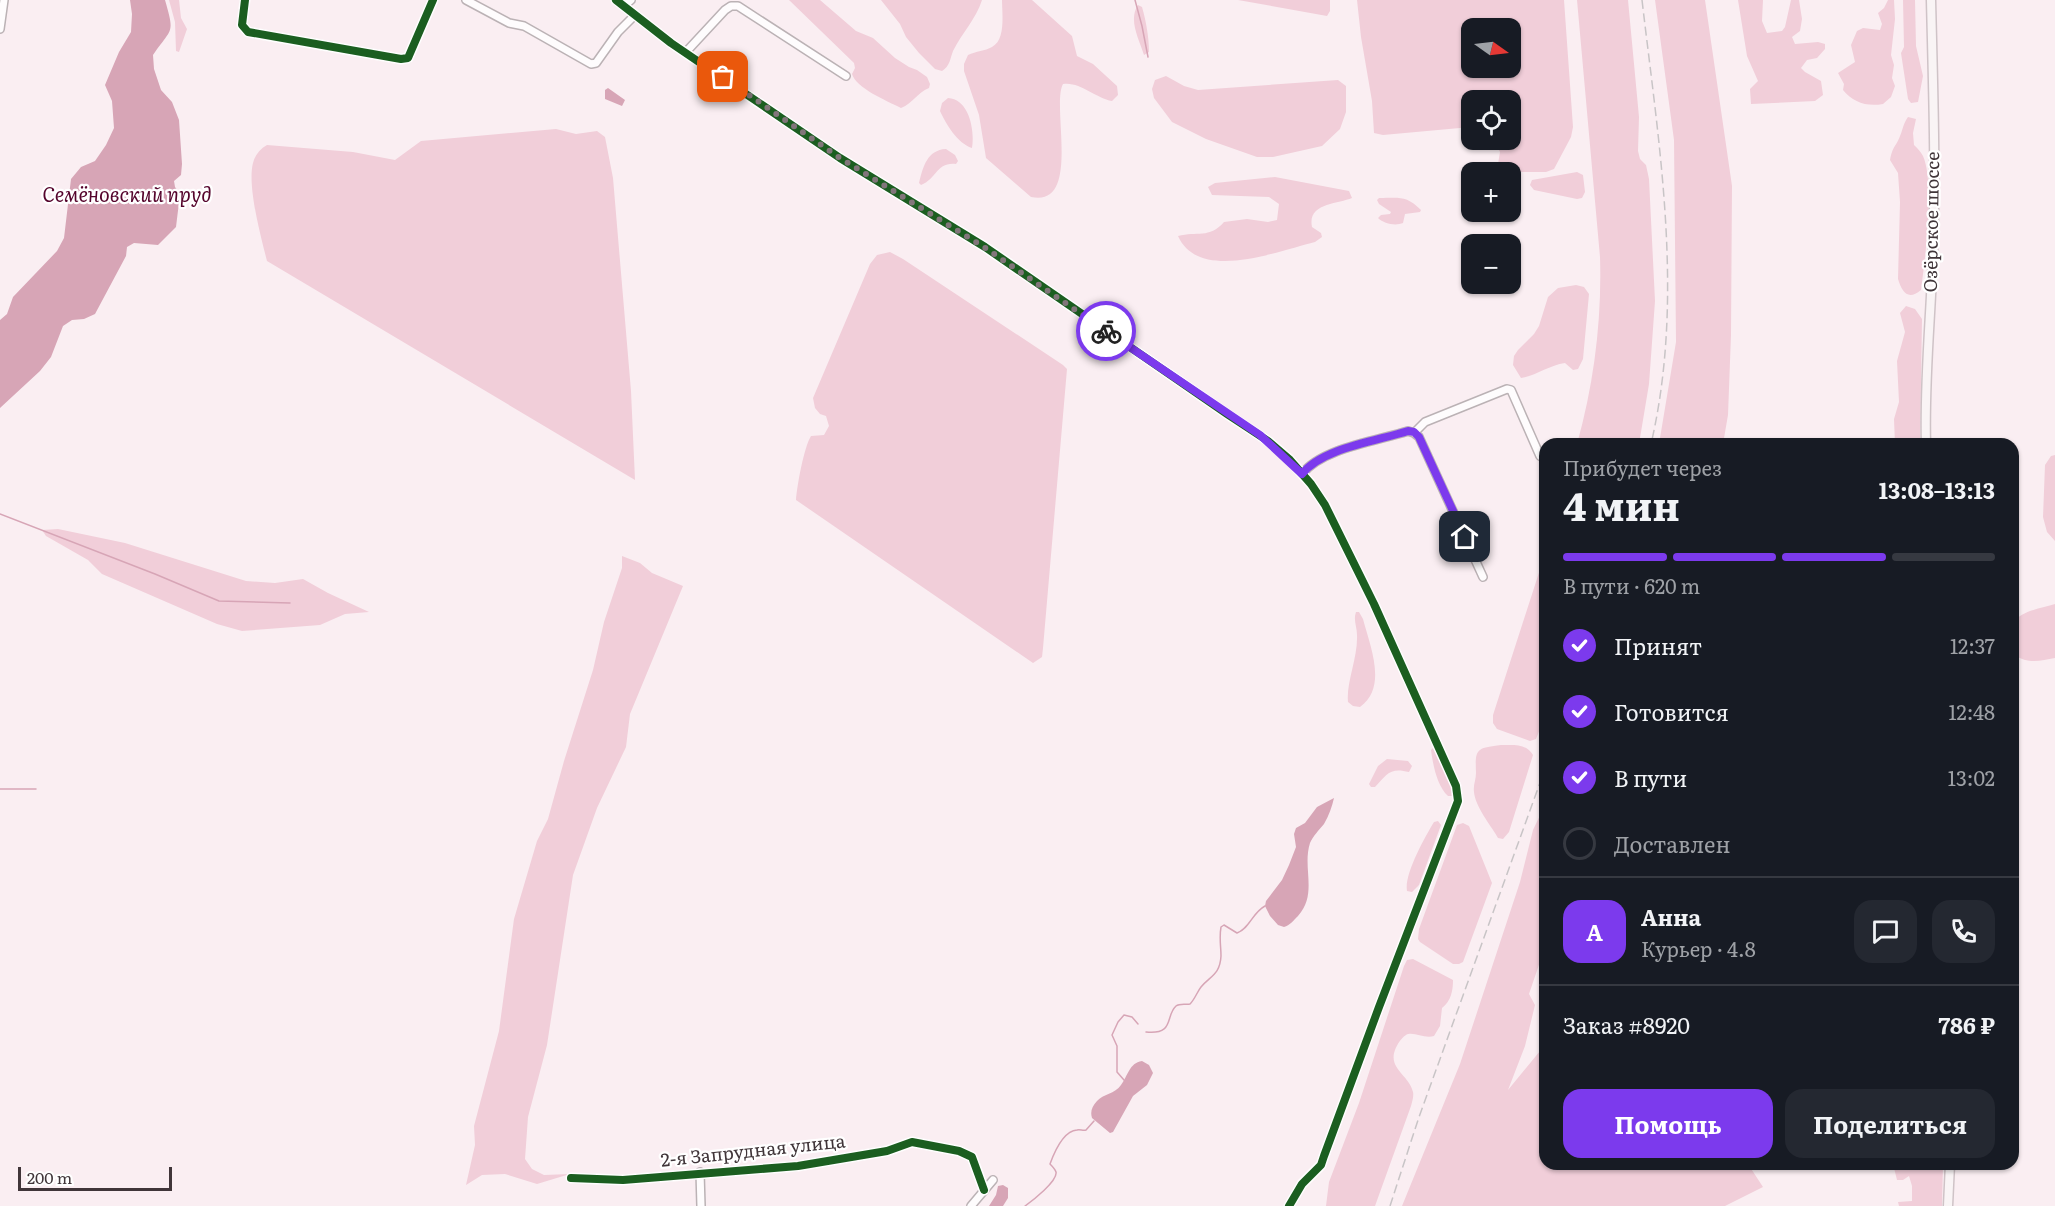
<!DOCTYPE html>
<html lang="ru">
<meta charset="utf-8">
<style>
body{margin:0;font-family:Literata,serif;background:#242831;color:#f1f3f6;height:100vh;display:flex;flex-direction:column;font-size:22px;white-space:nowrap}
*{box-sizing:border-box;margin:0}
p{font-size:20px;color:#9ea1a6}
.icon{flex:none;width:33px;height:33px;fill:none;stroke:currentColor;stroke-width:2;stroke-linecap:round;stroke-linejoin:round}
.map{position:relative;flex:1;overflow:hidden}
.drawer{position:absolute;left:1539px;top:438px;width:480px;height:732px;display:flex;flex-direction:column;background:#171b24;border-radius:18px;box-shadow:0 2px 4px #0004}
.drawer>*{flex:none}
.needle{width:39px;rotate:104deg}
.tools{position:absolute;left:1461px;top:18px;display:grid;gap:12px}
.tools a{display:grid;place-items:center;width:60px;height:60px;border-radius:12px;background:#171b24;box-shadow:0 2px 4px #0004;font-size:30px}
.scale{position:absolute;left:18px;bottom:15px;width:154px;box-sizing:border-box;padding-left:6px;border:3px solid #403539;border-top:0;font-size:16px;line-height:21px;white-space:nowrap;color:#403539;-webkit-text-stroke:4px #fff;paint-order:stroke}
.pin{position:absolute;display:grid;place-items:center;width:51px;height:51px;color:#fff;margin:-26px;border-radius:12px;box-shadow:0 3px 9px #0006}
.courier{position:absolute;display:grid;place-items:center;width:60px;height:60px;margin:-30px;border:4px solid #7c3aed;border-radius:50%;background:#fff;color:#222;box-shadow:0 2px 8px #0007}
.headline em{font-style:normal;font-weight:700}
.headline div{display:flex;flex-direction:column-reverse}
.headline{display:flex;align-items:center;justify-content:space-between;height:102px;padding:0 24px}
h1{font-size:39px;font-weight:700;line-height:45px}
.bar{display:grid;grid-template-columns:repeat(4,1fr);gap:9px 6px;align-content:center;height:72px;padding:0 24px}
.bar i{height:8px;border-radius:4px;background:#363941}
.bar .selected{background:#7c3aed}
.bar p{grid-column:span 4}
.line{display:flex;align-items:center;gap:15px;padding:0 24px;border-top:2px solid #363941}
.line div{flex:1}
.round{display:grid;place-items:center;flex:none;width:63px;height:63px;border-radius:18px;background:#242831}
ol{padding:0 24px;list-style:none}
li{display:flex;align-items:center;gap:18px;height:66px}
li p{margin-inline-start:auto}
li .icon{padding:6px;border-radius:50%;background:#7c3aed;color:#fff;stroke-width:4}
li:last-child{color:#9ea1a6}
li i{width:33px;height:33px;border:3px solid #363941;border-radius:50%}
.primary-button{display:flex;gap:12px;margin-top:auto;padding:12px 24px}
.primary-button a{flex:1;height:69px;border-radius:18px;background:#7c3aed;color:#fff;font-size:24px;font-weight:700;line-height:69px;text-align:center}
.primary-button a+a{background:#242831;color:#f1f3f6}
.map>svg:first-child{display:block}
</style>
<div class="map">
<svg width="2055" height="1206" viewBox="0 0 2055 1206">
<rect width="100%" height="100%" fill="#faeef2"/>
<path fill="#f1ced9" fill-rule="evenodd" d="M169 0H179L181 18 187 29 179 52 176 51 175 22Z
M789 0H820L856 31 873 38 895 58 909 67 917 70 927 77 930 84 929 88C917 93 913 103 901 108 887 101 856 88 852 74L855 68 854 63Z
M881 0H982C976 19 962 33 953 51 950 59 950 66 942 71L935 69 919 53 906 37 900 24Z
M1002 0H1032L1072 36 1077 56 1093 64 1117 86 1118 95 1112 101C1096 98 1079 81 1063 84 1051 106 1082 208 1031 197L986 158 979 115 964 71V64L968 55C976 51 985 51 992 47 1006 40 1002 13 1002 0Z
M1238 0H1330V11L1327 16Z
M1357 0H1564L1573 127 1571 137 1554 169 1546 172H1502L1497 170 1500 152 1494 140H1510V100H1472L1471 127 1383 135 1374 133 1372 101 1361 37ZM1472 28H1510V68H1472Z
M1577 0H1628L1639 117 1638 151 1640 159 1646 165 1649 179 1655 301 1649 384 1639 444H1577C1594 384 1602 319 1600 257Z
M1655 0H1705L1732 186 1731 335 1728 415 1723 444H1659L1676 342 1674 140Z
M1738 0H1763L1762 21 1767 33 1782 31 1785 27 1791 0H1799L1802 19 1800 31 1792 37 1795 44 1818 42 1825 44V49L1817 58 1807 60 1801 68 1805 72 1821 81 1823 95 1815 101 1751 104 1750 89 1758 81 1747 56Z
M1888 0H1894L1895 19 1891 55 1894 65 1892 78 1895 86 1891 97 1883 104C1866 107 1853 102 1843 90L1844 84 1838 73 1855 62 1851 45 1857 31 1863 28 1880 30 1882 24 1878 13 1884 8Z
M1903 0H1915L1916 46 1923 76 1918 102 1911 103 1908 99 1901 53 1904 47Z
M1138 5 1142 7C1146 21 1149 37 1149 52L1144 55C1139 39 1128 20 1138 5Z
M1166 76 1184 86 1198 90 1338 80 1346 86V112L1340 129 1322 146 1273 157H1257L1206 139 1172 122 1154 98 1152 89 1155 80Z
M948 98C969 99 975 130 972 148 957 143 946 124 940 111L942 103Z
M1908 117 1916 119 1913 133 1914 145C1918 149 1921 152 1923 156 1935 183 1925 260 1921 290 1908 301 1902 292 1898 279L1900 202 1898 173 1890 160C1893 145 1896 147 1900 136 1903 129 1903 124 1908 117Z
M556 129 576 134 597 131 605 137 613 178 631 391 635 480 267 261C261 237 247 186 253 163 255 155 260 149 267 145L353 152 395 160 421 141Z
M946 149 955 155 958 161 956 164C936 162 937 179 921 185L919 183C923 167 927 150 946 149Z
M1577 172 1583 175 1585 192 1582 198 1577 199 1534 190 1530 185 1532 180Z
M1275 177 1349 191 1352 198C1338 204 1307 203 1312 227L1321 233 1322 237 1315 242C1278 251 1199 283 1178 236 1197 231 1209 239 1224 222L1247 219 1268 222 1277 220 1279 204 1269 197 1212 195 1208 187 1215 183Z
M1379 198C1399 198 1406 195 1421 210L1420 212 1405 214 1403 223C1396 226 1384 224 1378 218L1381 215 1390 214 1391 212 1379 204 1377 200Z
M890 252 903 259 1063 365 1067 369 1043 648 1042 657 1033 663 796 500C797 486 804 447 811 436L824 435 829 426 826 416 820 414 815 408 813 398 870 264 877 255Z
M1576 285 1584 287 1589 294 1583 359 1578 369 1573 370 1565 363C1549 365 1536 376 1521 378L1513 365 1514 356 1518 350 1534 334 1539 326 1548 297 1558 288Z
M1906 306 1915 309 1922 319 1920 444H1895L1894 419 1899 402 1897 361 1905 332 1900 313Z
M2055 455V541L2047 532 2043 517 2045 465 2051 456Z
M58 529 125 543 246 581 275 583 303 579 328 593 369 612 345 614 320 625 242 631 217 624 102 574 88 560 46 536 42 530Z
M1545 554V716L1536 739 1530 741 1497 729 1493 723V715Z
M622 556 640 563 652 573 683 586 630 714 626 747 597 808 573 875 547 1045 528 1117 525 1159 532 1169 544 1175 570 1174 537 1184 505 1174 482 1175 466 1185 475 1145 474 1126 499 1031 514 919 537 841 548 819 564 761 593 670 604 622 622 568Z
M2055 604V658C2040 661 2028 664 2014 655L2013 623C2020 611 2042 608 2055 604Z
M1356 612H1359L1363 619C1370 646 1388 687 1360 707L1353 706 1348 702C1346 683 1358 657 1357 635 1357 627 1353 620 1356 612Z
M1501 745C1513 745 1526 743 1533 755L1509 832 1503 839 1498 838 1495 833C1488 822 1475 805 1474 792 1473 785 1476 780 1476 773 1475 749 1476 748 1501 745Z
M1433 748 1436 749 1453 792 1452 796H1448C1437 786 1433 765 1431 750Z
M1387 759 1408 761 1412 766 1409 772C1390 767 1387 774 1375 787H1371L1369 784 1378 766Z
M1545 805V947L1529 994 1535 1005 1525 1046 1508 1090 1545 1045V1164H1748L1763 1187 1725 1206H1402L1460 1064 1520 882 1533 830Z
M1438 821 1441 825 1419 885 1412 892 1407 891C1404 874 1425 837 1434 822Z
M1463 823 1469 826 1492 883 1463 962 1459 964H1453L1420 942 1418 939 1419 929 1457 825Z
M1413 959 1453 980C1453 991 1451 1001 1442 1008L1440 1026 1434 1036C1424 1039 1413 1031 1406 1035 1401 1038 1397 1045 1395 1050 1388 1069 1409 1075 1413 1092 1414 1096 1412 1102 1411 1106L1375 1206H1326L1329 1182 1359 1103 1404 966 1407 960Z
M1893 1164H1943L1942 1206H1899L1898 1202 1912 1201V1186L1909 1176 1903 1180H1897Z"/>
<path fill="#d7a5b6" d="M130 0H165C175 35 172 27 153 55L154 69 161 90 172 102 179 120 182 164 181 175 174 181 175 187 180 194 176 227 158 245 134 243 127 247 126 256 95 314 84 319 72 320 63 326 51 357 40 371 0 408V320L7 314 13 297 57 251 64 238 71 179 81 167 95 161 106 145 114 128 112 101 105 85 119 52 131 32 132 14Z
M608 88 625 100 622 106 605 99V90Z
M1334 798C1332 807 1329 815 1324 824 1319 830 1313 836 1310 843 1302 868 1318 894 1298 916 1293 921 1290 925 1284 927L1278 925 1270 916 1265 906 1266 901 1282 880 1289 865 1296 847 1294 834 1296 828 1305 823 1317 807Z
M1142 1061 1149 1065 1153 1073 1147 1085 1133 1096 1113 1132 1110 1133 1092 1118C1090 1112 1092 1106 1097 1101 1103 1094 1115 1094 1121 1085 1128 1076 1129 1063 1142 1061Z
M1003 1185 1008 1188V1198L1003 1206H989L996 1195 998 1186Z"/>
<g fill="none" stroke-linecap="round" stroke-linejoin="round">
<path stroke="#d7a5b6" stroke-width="1.5" d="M1135 0 1142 26 1148 57
M0 514 155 574 219 601 290 603
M0 789H36
M1146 1032C1175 1035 1165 1016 1176 1006 1180 1003 1186 1005 1190 1004 1195 999 1197 992 1201 987 1210 976 1220 975 1221 956 1221 946 1219 938 1221 927L1224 925 1237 933C1250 928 1252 913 1265 906
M1124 1080 1117 1072V1046L1112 1035 1118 1022 1124 1015 1132 1017 1138 1024
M1025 1206C1032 1201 1058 1181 1056 1172 1055 1169 1052 1166 1050 1164 1054 1153 1063 1131 1077 1130 1080 1129 1083 1131 1086 1130L1094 1121"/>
<g stroke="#bbb2b5" stroke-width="10">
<path id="minor" d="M245 0 242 25 248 32 401 59 408 58 433 0
M466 0 509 23 524 26 591 64 596 63 618 32 635 15
M616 0 671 43 840 158 985 247 1227 414 1268 441 1289 459 1311 484 1325 505 1374 604 1456 786 1458 801 1379 1007 1324 1156 1321 1165 1302 1184 1289 1206
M624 6 631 0
M0 29 4 0
M686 52 725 10 731 6H738L846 76
M1414 433 1425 422 1507 389 1511 390 1540 456
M1302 474C1322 448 1377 441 1408 431L1414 433 1419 437 1483 577
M700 1172 701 1206
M571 1178 623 1180 798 1166 887 1151 912 1142 959 1151 972 1157 984 1190
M971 1206 993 1180"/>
</g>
<g stroke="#cfc3c7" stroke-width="11">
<path id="major" d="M1926 444C1924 380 1931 316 1933 252 1936 168 1933 84 1931 0
M1948 1206 1950 1164"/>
</g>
<use href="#minor" stroke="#fefcfd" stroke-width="7"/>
<use href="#major" stroke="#f9f4f5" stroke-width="8"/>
<path stroke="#c8c4c6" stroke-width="1.5" stroke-dasharray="9 4.5" stroke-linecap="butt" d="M1642 0C1659 146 1685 298 1651 444
M1390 1206 1419 1117 1545 769"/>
<g stroke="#fff" stroke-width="11">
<path id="cycleway" d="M245 0 242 25 248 32 401 59 408 58 433 0
M616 0 671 43 840 158 985 247 1227 414 1268 441 1289 459 1311 484 1325 505 1374 604 1456 786 1458 801 1379 1007 1324 1156 1321 1165 1302 1184 1289 1206
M571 1178 623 1180 798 1166 887 1151 912 1142 959 1151 972 1157 984 1190"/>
</g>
<use href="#cycleway" stroke="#1b5e20" stroke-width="8"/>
</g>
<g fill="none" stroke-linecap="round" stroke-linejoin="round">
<path stroke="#81767a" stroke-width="6" stroke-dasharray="0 10.8" d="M723 77 840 158 984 247 1106 331"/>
<path stroke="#7c3aed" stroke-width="8" d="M1106 331 1260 435 1302 474C1322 448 1377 441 1408 431L1414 432 1419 437 1465 537"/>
</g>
<g text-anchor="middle" stroke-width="4.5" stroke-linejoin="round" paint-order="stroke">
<g font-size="18" fill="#403539" stroke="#fff">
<text transform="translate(1932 222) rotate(-89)" y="6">Озёрское шоссе</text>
<text transform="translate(753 1151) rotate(-6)" y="6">2-я Запрудная улица</text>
</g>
<g font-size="20" font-style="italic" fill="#55042c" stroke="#fff">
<text x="127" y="202">Семёновский пруд</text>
</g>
</g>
</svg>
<div class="tools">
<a><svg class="needle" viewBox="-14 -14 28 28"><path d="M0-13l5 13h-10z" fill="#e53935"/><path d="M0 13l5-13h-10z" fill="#9ea1a6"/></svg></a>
<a><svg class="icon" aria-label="locate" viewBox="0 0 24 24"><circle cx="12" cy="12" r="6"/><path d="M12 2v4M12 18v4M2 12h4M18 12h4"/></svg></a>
<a>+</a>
<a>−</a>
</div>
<div class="scale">200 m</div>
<div class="pin" style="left:723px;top:77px;background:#ea580c"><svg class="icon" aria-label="bag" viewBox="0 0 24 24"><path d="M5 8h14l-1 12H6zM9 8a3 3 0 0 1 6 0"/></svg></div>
<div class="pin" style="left:1465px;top:537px;background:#1f2937"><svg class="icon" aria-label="home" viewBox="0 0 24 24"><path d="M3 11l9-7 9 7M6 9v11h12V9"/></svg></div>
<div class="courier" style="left:1106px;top:331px"><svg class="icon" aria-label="bike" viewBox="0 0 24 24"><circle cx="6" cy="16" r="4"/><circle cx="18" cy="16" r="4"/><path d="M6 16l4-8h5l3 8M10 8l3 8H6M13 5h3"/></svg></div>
<section class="drawer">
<div class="headline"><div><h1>4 мин</h1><p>Прибудет через</p></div><em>13:08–13:13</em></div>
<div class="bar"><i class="selected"></i><i class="selected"></i><i class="selected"></i><i></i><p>В пути · 620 m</p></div>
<ol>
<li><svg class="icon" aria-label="check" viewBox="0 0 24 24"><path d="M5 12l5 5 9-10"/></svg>Принят<p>12:37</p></li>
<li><svg class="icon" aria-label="check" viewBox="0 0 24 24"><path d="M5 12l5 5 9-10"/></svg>Готовится<p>12:48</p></li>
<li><svg class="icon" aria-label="check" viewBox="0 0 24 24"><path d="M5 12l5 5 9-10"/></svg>В пути<p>13:02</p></li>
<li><i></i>Доставлен</li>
</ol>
<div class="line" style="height:108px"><b class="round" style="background:#7c3aed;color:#fff">А</b><div><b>Анна</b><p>Курьер · 4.8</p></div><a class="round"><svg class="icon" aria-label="chat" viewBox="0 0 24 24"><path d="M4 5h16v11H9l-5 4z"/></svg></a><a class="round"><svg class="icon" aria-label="phone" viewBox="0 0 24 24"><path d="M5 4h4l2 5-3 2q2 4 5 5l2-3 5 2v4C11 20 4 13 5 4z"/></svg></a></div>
<div class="line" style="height:78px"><div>Заказ #8920</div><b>786 ₽</b></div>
<div class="primary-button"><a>Помощь</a><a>Поделиться</a></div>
</section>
</div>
